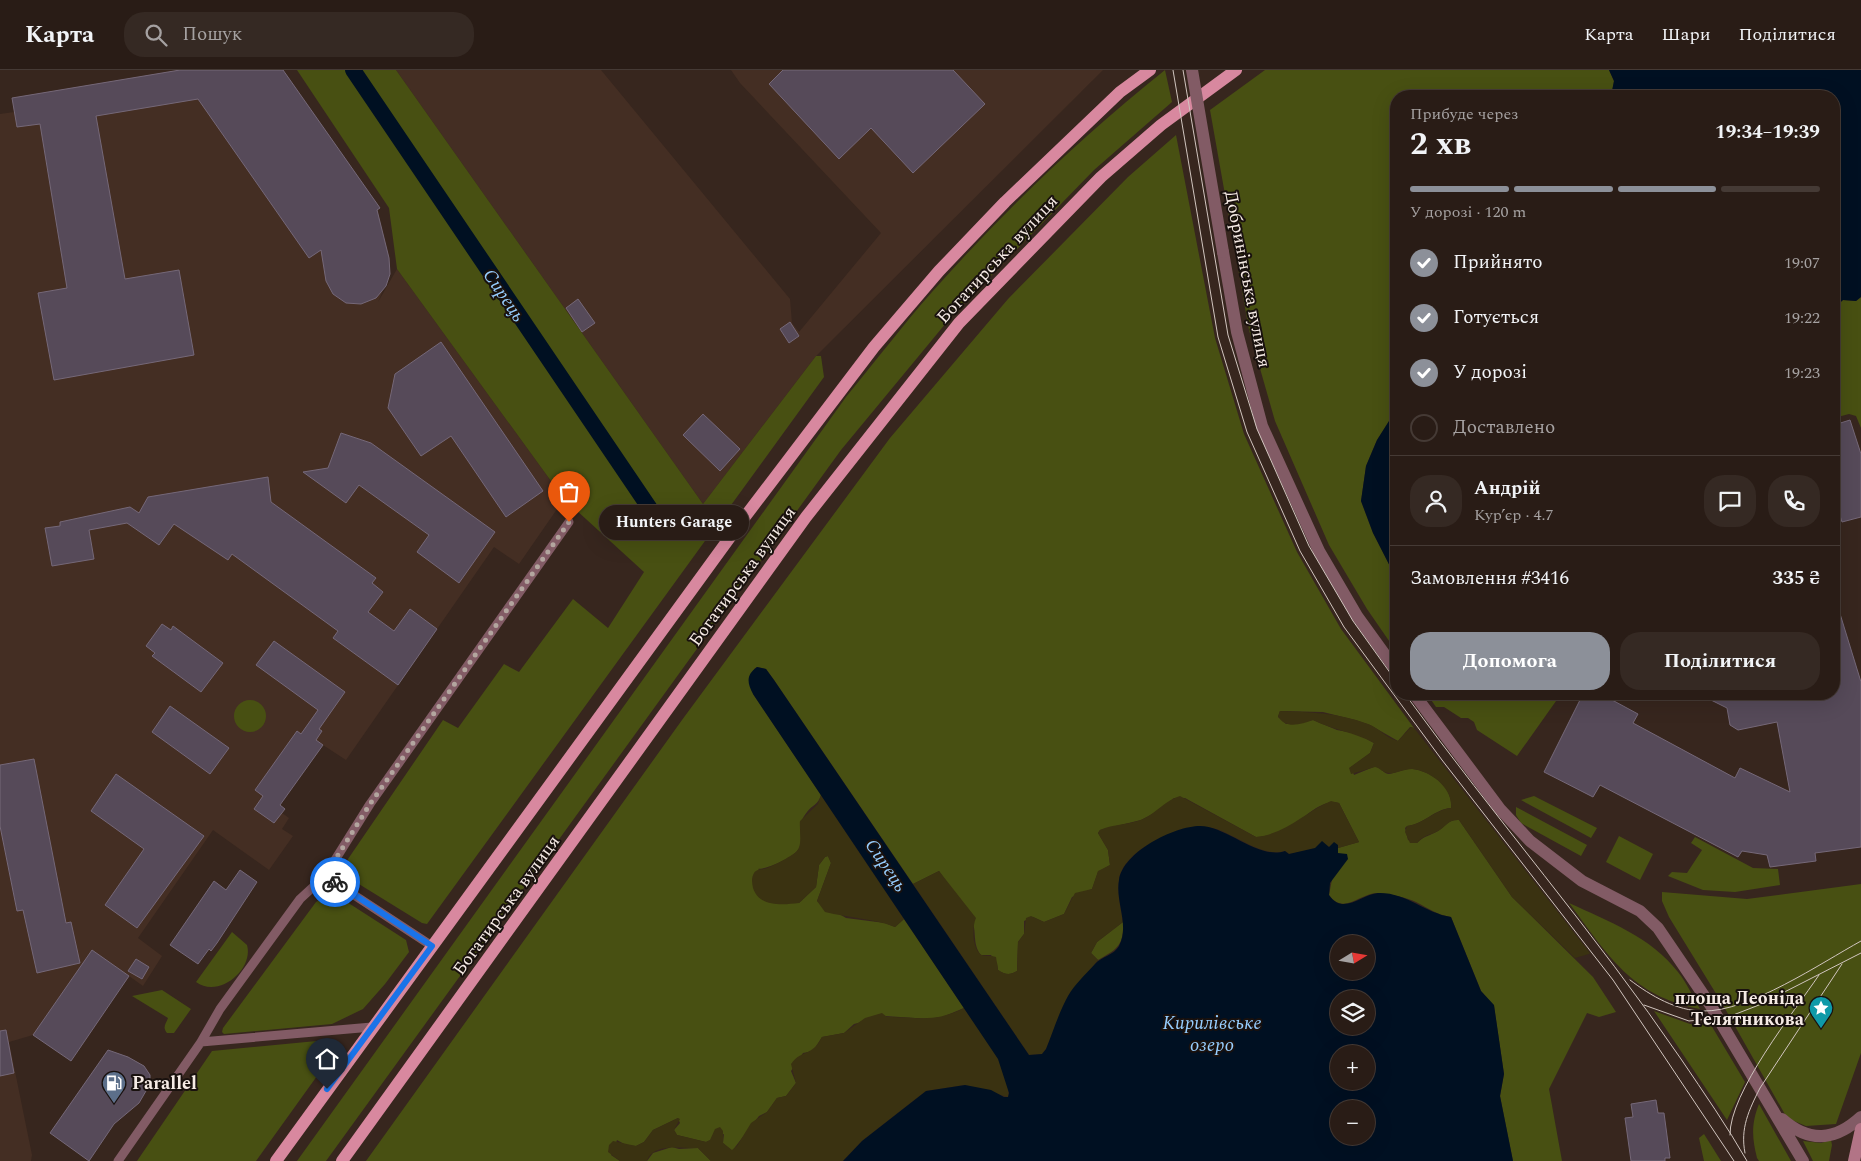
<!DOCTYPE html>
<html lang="uk">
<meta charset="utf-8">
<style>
body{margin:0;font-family:Spectral,serif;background:#352923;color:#f1f3f6;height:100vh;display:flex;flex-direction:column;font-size:19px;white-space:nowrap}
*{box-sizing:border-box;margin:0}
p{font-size:16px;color:#a5a1a1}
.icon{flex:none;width:28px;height:28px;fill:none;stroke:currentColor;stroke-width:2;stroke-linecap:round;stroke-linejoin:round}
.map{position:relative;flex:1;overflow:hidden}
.details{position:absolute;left:1390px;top:20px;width:450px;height:610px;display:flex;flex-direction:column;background:#291c16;border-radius:20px;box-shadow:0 5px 20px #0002,0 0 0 1px #453a35}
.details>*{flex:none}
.needle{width:32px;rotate:79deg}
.fabs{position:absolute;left:1330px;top:865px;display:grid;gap:10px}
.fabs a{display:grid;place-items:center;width:45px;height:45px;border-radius:50%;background:#291c16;box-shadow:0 5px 20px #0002,0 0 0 1px #453a35;font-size:25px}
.pin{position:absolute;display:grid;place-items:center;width:42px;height:42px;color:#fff;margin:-51px -21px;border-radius:50% 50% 50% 0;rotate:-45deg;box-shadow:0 0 5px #0007}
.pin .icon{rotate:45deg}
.courier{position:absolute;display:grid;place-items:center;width:50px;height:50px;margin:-25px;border:4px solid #1a73e8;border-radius:50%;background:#fff;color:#222;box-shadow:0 1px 6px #0007}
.bubble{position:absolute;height:35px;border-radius:18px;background:#291c16;box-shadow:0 5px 20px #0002,0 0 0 1px #453a35;font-size:16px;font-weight:700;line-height:35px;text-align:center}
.summary em{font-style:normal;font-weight:700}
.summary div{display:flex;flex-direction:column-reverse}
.summary{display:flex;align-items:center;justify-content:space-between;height:85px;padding:0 20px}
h1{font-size:32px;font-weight:700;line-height:38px}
.bar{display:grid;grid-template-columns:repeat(4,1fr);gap:8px 5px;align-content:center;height:60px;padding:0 20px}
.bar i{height:6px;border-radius:4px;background:#453a35}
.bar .active{background:#8c9099}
.bar p{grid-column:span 4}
.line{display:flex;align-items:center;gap:12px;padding:0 20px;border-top:1px solid #453a35}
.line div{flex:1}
.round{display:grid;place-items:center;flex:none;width:52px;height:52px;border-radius:20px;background:#352923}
ol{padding:0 20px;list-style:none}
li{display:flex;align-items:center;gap:15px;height:55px}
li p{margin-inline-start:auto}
li .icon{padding:5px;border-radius:50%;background:#8c9099;color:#fff;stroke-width:4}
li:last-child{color:#a5a1a1}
li i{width:28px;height:28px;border:2px solid #453a35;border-radius:50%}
.cta{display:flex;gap:10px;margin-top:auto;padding:10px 20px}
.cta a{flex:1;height:58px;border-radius:20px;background:#8c9099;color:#fff;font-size:20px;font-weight:700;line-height:58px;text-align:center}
.cta a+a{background:#352923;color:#f1f3f6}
header{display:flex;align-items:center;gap:30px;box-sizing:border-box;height:70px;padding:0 25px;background:#291c16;border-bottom:1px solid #453a35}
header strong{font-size:24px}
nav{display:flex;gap:28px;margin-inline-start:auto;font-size:18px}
.search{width:350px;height:45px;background:#352923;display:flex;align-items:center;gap:12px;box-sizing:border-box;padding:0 18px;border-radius:20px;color:#a5a1a1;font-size:19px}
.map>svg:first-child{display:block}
</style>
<header>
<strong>Карта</strong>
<div class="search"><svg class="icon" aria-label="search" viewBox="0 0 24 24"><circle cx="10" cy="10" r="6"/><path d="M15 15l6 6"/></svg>Пошук</div>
<nav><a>Карта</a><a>Шари</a><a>Поділитися</a></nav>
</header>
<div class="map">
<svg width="1861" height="1091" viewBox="0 0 1861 1091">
<rect width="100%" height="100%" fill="#37261e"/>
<path fill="#442e23" d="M180 0H283L380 138 377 140 389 188 390 204 378 232 397 199 564 429 519 494 494 477 346 690 323 675 280 735 285 739 282 743 289 748 282 759 293 766 269 800 213 760 138 868 162 886 143 916 129 906 33 965 9 972 32 1085 31 1091H0V44L14 42 12 28Z
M396 0H601L790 229 792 253 799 262 881 163 740 13 731 0H1103L816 286 703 434Z"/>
<path fill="#485012" d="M297 0H396L703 434 816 286H821L824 307 427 854 422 853 354 811 349 799 348 789 443 650 458 658 504 594 519 602 573 529 608 558 644 502 564 429 397 199 389 138Z
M1165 0 1172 32 1094 100 951 247 841 380 326 1091H297L846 327C875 292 902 256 932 222 1003 142 1081 67 1165 0Z
M1265 0H1609L1614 11 1611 26H1396V340L1377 370 1366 396 1361 431 1373 463 1396 508V581L1367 539 1329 475 1275 351 1249 260 1210 40Z
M1176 65 1215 268 1244 364 1297 482 1341 559 1414 658 1410 657 1398 671 1370 655 1355 650 1323 642 1280 641 1278 647 1286 654 1313 650 1337 660 1358 664 1374 673 1370 683 1351 697 1354 705 1376 696C1381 698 1384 704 1389 704 1397 703 1405 698 1413 699 1431 701 1454 718 1451 738 1435 739 1424 754 1407 756L1405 758 1408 770 1417 773C1425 765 1430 766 1438 761 1445 756 1449 749 1459 750L1512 827 1593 907 1616 942 1599 947 1587 943 1549 1019 1562 1091H1513L1500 1026 1504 1004 1494 936 1481 921 1451 847C1435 844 1430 839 1416 832 1406 827 1389 824 1378 823 1361 822 1344 846 1329 825L1338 778 1359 772 1339 733C1323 729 1307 745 1294 755 1284 762 1269 766 1256 767L1185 728H1174L1158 741 1141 750 1100 760 1098 763 1108 780 1110 795 1098 802 1092 819 1072 827 1064 844 1044 852 1033 847 1024 851V864L1018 872 1017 901C1010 905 1005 905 998 900L997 893 991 885H981C972 874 977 861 972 851 963 834 950 817 939 801L913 814 774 610 766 599 757 597 754 599 753 624 821 725C818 735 812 735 807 742 796 755 803 765 800 776 798 786 768 799 758 799L799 833 816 817 819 795 825 787 828 786 831 793 817 831 846 848 885 853 895 857 904 849 964 938 940 948 930 949 885 946 854 954 844 963 822 967 813 981 803 983 791 1001 796 1013 786 1026 777 1028 767 1042 759 1046 732 1081 723 1073 724 1064 706 1072 677 1065 674 1060 680 1053 678 1048 653 1060 644 1072 636 1076 626 1075 617 1070 611 1085 620 1091H366L682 650 890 368 1008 229 1128 107Z
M1861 227V358L1856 346 1849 344 1834 348V238L1843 230 1856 231Z
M1427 624H1561L1517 686 1477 660 1474 652 1468 648H1461L1444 637H1436Z
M234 646a16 16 0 1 1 32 0a16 16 0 1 1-32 0Z
M1534 726 1597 758 1591 768 1521 730Z
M1516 737 1587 775 1581 786 1521 753 1516 745Z
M1619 766 1653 784 1640 810 1606 792Z
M1695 767 1753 798 1778 799 1780 815 1735 822 1703 820 1668 806 1672 802 1687 803 1702 780 1691 773Z
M1861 814V983L1836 1054 1806 1056 1787 1048 1723 935 1669 847 1662 831V822L1747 829Z
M336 825 406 870 409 882 385 914 363 939 332 954 224 964 222 962 223 958 316 832 326 826Z
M1569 833C1608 851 1651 867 1678 902 1687 913 1693 927 1700 939 1631 926 1608 885 1569 833Z
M1123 852C1124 876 1117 879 1098 890L1091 883 1097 872Z
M232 862 247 875C254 899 219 929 196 912Z
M162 920 191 939 174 963H167C162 957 166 954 168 948L132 926Z
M1654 941 1690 954 1711 955 1745 1012 1727 1050Z
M327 970H332L335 981 256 1091H137L212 981Z
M1759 1034 1791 1091H1759L1757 1088C1752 1068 1751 1054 1759 1034Z
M1704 1064 1721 1091H1704L1699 1068Z
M1831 1070 1832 1075 1829 1091H1813L1803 1071 1821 1073Z
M672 1077 679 1079 698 1078 711 1091H647L653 1083Z"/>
<path fill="#3a3211" d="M1280 641C1310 642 1339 643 1368 654 1379 658 1387 669 1398 671L1411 657 1414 658 1590 883 1589 884 1575 888 1512 827 1459 750C1448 749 1446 757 1438 761 1429 766 1425 764 1417 773H1410L1405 762 1407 756C1424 754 1434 740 1451 738 1453 718 1431 701 1412 699 1404 699 1396 704 1389 703 1383 703 1380 698 1375 697L1351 704 1349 698 1370 683 1374 673C1354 662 1333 660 1313 650 1301 654 1286 660 1278 646Z
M821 725 904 849 895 857C873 848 848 848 825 842L817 831 831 793 828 786 825 787 819 795 816 817 799 833C782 835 759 837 753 818 752 813 751 808 754 803 757 798 763 800 767 798 773 796 794 785 797 781 803 773 799 761 800 751L818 734Z
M1180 726 1256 767C1286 764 1305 742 1331 731L1339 733 1359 772 1338 778V775L1289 784 1285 781C1262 788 1234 763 1213 758 1185 752 1123 778 1119 810 1117 823 1121 839 1123 852L1097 872 1091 883 1098 890 1068 927 1046 979 1042 984 1029 985 913 814 939 801 976 848C972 857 972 876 980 884 984 887 991 885 996 887L998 900C1006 905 1010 905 1017 901L1018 872 1024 864 1026 848 1031 846 1044 852 1064 844 1075 823 1092 819 1098 801 1110 795 1108 780 1098 763 1100 760C1113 754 1129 755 1143 749 1155 744 1167 729 1180 726Z
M964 938C979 960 1012 998 1008 1027L965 1015 926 1021 862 1071 843 1091H711L698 1078C683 1079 653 1072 647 1091H620L608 1082 609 1075 613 1071 636 1076 644 1072 653 1060 678 1048 680 1049 674 1060 677 1065 706 1072 710 1070 715 1059 720 1057 723 1061V1073L732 1080 737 1076 751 1053 767 1042 777 1028 786 1026 796 1013 791 994C803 978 811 988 822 967L844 963 865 948 882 943 887 947C919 947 934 953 964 938Z"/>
<path fill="#001022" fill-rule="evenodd" d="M1609 0H1861V227L1856 231 1843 230 1834 238V26H1611L1614 11Z
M1396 340V508L1373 463 1361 431 1366 396 1377 370Z
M757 597 766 599 774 610 1029 985 1042 984 1046 979C1053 962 1059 942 1068 926 1075 914 1086 904 1095 894 1101 887 1114 885 1119 876 1130 855 1115 832 1119 810 1123 782 1174 756 1200 756 1227 756 1258 790 1285 781L1289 784 1315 778 1322 771 1329 777 1334 772 1338 775V783L1347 784 1348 789 1330 813 1329 825C1343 846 1362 824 1378 823 1406 822 1425 843 1451 847L1481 921 1494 935 1504 1004 1500 1026 1513 1091H843L862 1071 926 1021 965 1015 991 1020 1004 1027H1008L1009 1023 998 989 753 624C747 613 746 605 757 597ZM1339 874H1366V901H1339ZM1339 929H1366V956H1339ZM1339 984H1366V1011H1339ZM1339 1039H1366V1066H1339Z"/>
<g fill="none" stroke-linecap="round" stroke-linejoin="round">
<path stroke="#001022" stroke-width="16" d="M353 0 657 449"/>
</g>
<path fill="#564a59" stroke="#756878" d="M180 0H283L380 138 377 140 389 188 390 204 386 216 376 228 361 234 346 233 333 224 326 211 321 180 309 188 198 29 96 46 125 209 179 200 194 285 54 310 38 223 67 218 40 54 17 57 12 28Z
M783 0H953L985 34 913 103 871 58 839 89 769 14Z
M578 229 595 253 582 262 566 238Z
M790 252 799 266 789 273 780 259Z
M441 272 543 421 506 447 451 366 421 386 388 338 395 304Z
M703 344 740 379 720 401 683 365Z
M1850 350 1861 384V447L1842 452 1834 426V355Z
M341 363 371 373 495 462 459 513 417 482 429 465 359 415 346 433 303 402 328 398Z
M268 407 271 432 376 508 372 513 383 522 368 542 394 561 410 539 437 559 398 615 333 568 338 561 232 484 228 490 174 454 159 475 127 453 89 460 94 489 52 496 45 458 60 456V452L130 437 139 443 148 427Z
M1834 534H1837L1861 612V777L1815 783 1816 791 1770 797 1767 785 1742 781 1738 787 1600 715 1593 727 1544 702 1583 624H1601L1638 644 1633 653 1735 708 1740 698 1790 722 1777 652 1738 660 1730 655 1727 638 1699 624H1834Z
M162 554 171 560 173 556 223 593 201 622 152 586 155 583 146 576Z
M274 571 345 622 319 659 322 661 316 670 323 675 280 735 285 739 274 753 254 739 263 726 255 720 297 661 301 664 318 640 256 595Z
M170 636 229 678 210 704 152 662Z
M34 689 66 853 71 852 80 893 37 903 23 840 17 841 0 756V695Z
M116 704 204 766 137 858 105 835 144 779 91 741Z
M240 800 257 812 217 873 211 881 209 879 198 894 170 875 214 811 226 820Z
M92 880 129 906 71 991 33 965Z
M136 889 149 897 142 909 128 901Z
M6 960 14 1003 0 1006V961Z
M108 980 128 987 144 996 150 1005V1014L139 1033 114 1054 89 1091 50 1063Z
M1656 1030 1658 1043H1664L1670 1088H1665V1091H1631L1625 1048 1633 1047 1631 1034Z"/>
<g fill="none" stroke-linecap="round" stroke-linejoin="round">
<path stroke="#825b65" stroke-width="9" d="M325 806 432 876
M201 972 372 957
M118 1091 201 972 220 939 300 829 325 806 370 734 569 452"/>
<path stroke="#825b65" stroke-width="12" d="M1223 182 1237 262 1262 356 1319 481 1357 546 1396 600
M1414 624 1500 739 1530 771 1582 811 1640 841 1658 858 1711 936 1803 1091
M1782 1049C1809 1073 1835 1071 1861 1047"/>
<path stroke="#b27486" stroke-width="12" d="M1854 1091 1861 1059"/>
<path stroke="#d8889f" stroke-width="12" d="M276 1091 744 448 874 277 939 201 1005 132 1120 22 1150 0
M342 1091 806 447 959 253 1101 107 1161 55 1236 0"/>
<path stroke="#d1c5bf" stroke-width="1" d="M1173 0 1218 267 1247 362 1300 481 1344 557 1442 690 1613 910 1734 1091
M1183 0 1228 265 1257 359 1309 476 1353 551 1396 611
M1405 624C1495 748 1595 863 1681 989 1704 1023 1727 1056 1747 1091
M1630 910C1651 926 1677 941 1703 941 1749 942 1821 893 1861 871
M1644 935 1689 951 1728 947 1759 935 1861 883
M1730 1065C1729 1023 1794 942 1819 905
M1745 1083C1740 1058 1749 1040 1760 1018L1842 894"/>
<path stroke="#825b65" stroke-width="12" d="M1192 0 1223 182"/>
</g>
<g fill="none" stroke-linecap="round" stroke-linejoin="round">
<path stroke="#b3a69f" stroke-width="5" stroke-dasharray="0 9" d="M335 812 325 806 370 734 569 452"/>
<path stroke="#1a73e8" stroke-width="6" d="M327 1019 432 876 335 812"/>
</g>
<defs>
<g id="sight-pin" transform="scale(1.25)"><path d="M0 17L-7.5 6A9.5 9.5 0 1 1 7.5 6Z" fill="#0f9aa8" stroke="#19110e"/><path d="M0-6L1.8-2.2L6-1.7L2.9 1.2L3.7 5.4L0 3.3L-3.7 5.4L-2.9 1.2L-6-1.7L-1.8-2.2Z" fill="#fff"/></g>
<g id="fuel-pin" transform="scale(1.25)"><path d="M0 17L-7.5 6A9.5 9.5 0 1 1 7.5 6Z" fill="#5c6f8a" stroke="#19110e"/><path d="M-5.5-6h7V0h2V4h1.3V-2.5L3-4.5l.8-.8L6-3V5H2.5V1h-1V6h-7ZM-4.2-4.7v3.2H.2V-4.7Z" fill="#fff"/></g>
</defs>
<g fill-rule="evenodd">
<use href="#sight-pin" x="1821" y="938"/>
<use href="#fuel-pin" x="114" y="1013"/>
</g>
<g text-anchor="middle" stroke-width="4" stroke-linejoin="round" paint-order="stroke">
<g font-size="18" fill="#f6ebe5" stroke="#19110e">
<text transform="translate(997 189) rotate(-47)" y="6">Богатирська вулиця</text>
<text transform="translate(1248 209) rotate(79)" y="6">Добринінська вулиця</text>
<text transform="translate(742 506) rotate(-54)" y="6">Богатирська вулиця</text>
<text transform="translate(506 835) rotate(-54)" y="6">Богатирська вулиця</text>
</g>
<g font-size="18" font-weight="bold" fill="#f6ebe5" stroke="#19110e" text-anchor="end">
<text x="1804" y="934">площа Леоніда<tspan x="1804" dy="21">Телятникова</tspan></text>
<text x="132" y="1019" text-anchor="start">Parallel</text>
</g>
<g font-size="19" font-style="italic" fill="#97ceff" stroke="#19110e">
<text transform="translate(505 225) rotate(56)" y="7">Сирець</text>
<text transform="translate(887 795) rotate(56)" y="7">Сирець</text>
<text x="1212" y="959">Кирилівське<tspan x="1212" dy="22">озеро</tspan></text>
</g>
</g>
</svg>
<div class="fabs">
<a><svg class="needle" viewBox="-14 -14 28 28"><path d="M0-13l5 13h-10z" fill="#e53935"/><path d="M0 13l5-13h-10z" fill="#a5a1a1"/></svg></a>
<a><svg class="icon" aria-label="layers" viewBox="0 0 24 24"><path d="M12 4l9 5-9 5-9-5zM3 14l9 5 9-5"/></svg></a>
<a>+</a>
<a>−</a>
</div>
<div class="pin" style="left:569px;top:452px;background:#ea580c"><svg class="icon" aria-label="bag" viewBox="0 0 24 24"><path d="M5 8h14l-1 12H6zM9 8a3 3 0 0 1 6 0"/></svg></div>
<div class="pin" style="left:327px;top:1019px;background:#1f2937"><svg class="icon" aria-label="home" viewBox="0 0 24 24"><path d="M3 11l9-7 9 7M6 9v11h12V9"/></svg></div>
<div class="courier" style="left:335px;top:812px"><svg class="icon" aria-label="bike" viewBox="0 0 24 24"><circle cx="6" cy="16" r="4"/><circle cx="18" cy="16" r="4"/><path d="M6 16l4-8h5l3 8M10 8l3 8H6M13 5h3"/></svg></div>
<div class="bubble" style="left:599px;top:435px;width:150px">Hunters Garage</div>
<section class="details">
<div class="summary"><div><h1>2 хв</h1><p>Прибуде через</p></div><em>19:34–19:39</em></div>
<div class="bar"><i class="active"></i><i class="active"></i><i class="active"></i><i></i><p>У дорозі · 120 m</p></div>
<ol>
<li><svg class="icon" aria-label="check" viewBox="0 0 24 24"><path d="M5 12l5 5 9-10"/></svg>Прийнято<p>19:07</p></li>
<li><svg class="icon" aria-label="check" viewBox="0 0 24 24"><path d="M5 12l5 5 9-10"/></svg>Готується<p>19:22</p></li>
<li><svg class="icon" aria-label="check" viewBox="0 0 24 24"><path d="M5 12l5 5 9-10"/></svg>У дорозі<p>19:23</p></li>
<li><i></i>Доставлено</li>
</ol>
<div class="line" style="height:90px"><a class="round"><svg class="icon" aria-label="person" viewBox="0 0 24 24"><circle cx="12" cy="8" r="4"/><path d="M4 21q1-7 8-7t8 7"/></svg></a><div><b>Андрій</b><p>Кур’єр · 4.7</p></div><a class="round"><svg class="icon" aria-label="chat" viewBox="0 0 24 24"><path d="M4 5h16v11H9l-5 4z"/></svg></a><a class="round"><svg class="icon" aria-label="phone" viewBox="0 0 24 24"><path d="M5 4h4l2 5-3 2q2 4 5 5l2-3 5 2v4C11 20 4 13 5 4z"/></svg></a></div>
<div class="line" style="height:65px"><div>Замовлення #3416</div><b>335 ₴</b></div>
<div class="cta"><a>Допомога</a><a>Поділитися</a></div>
</section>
</div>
